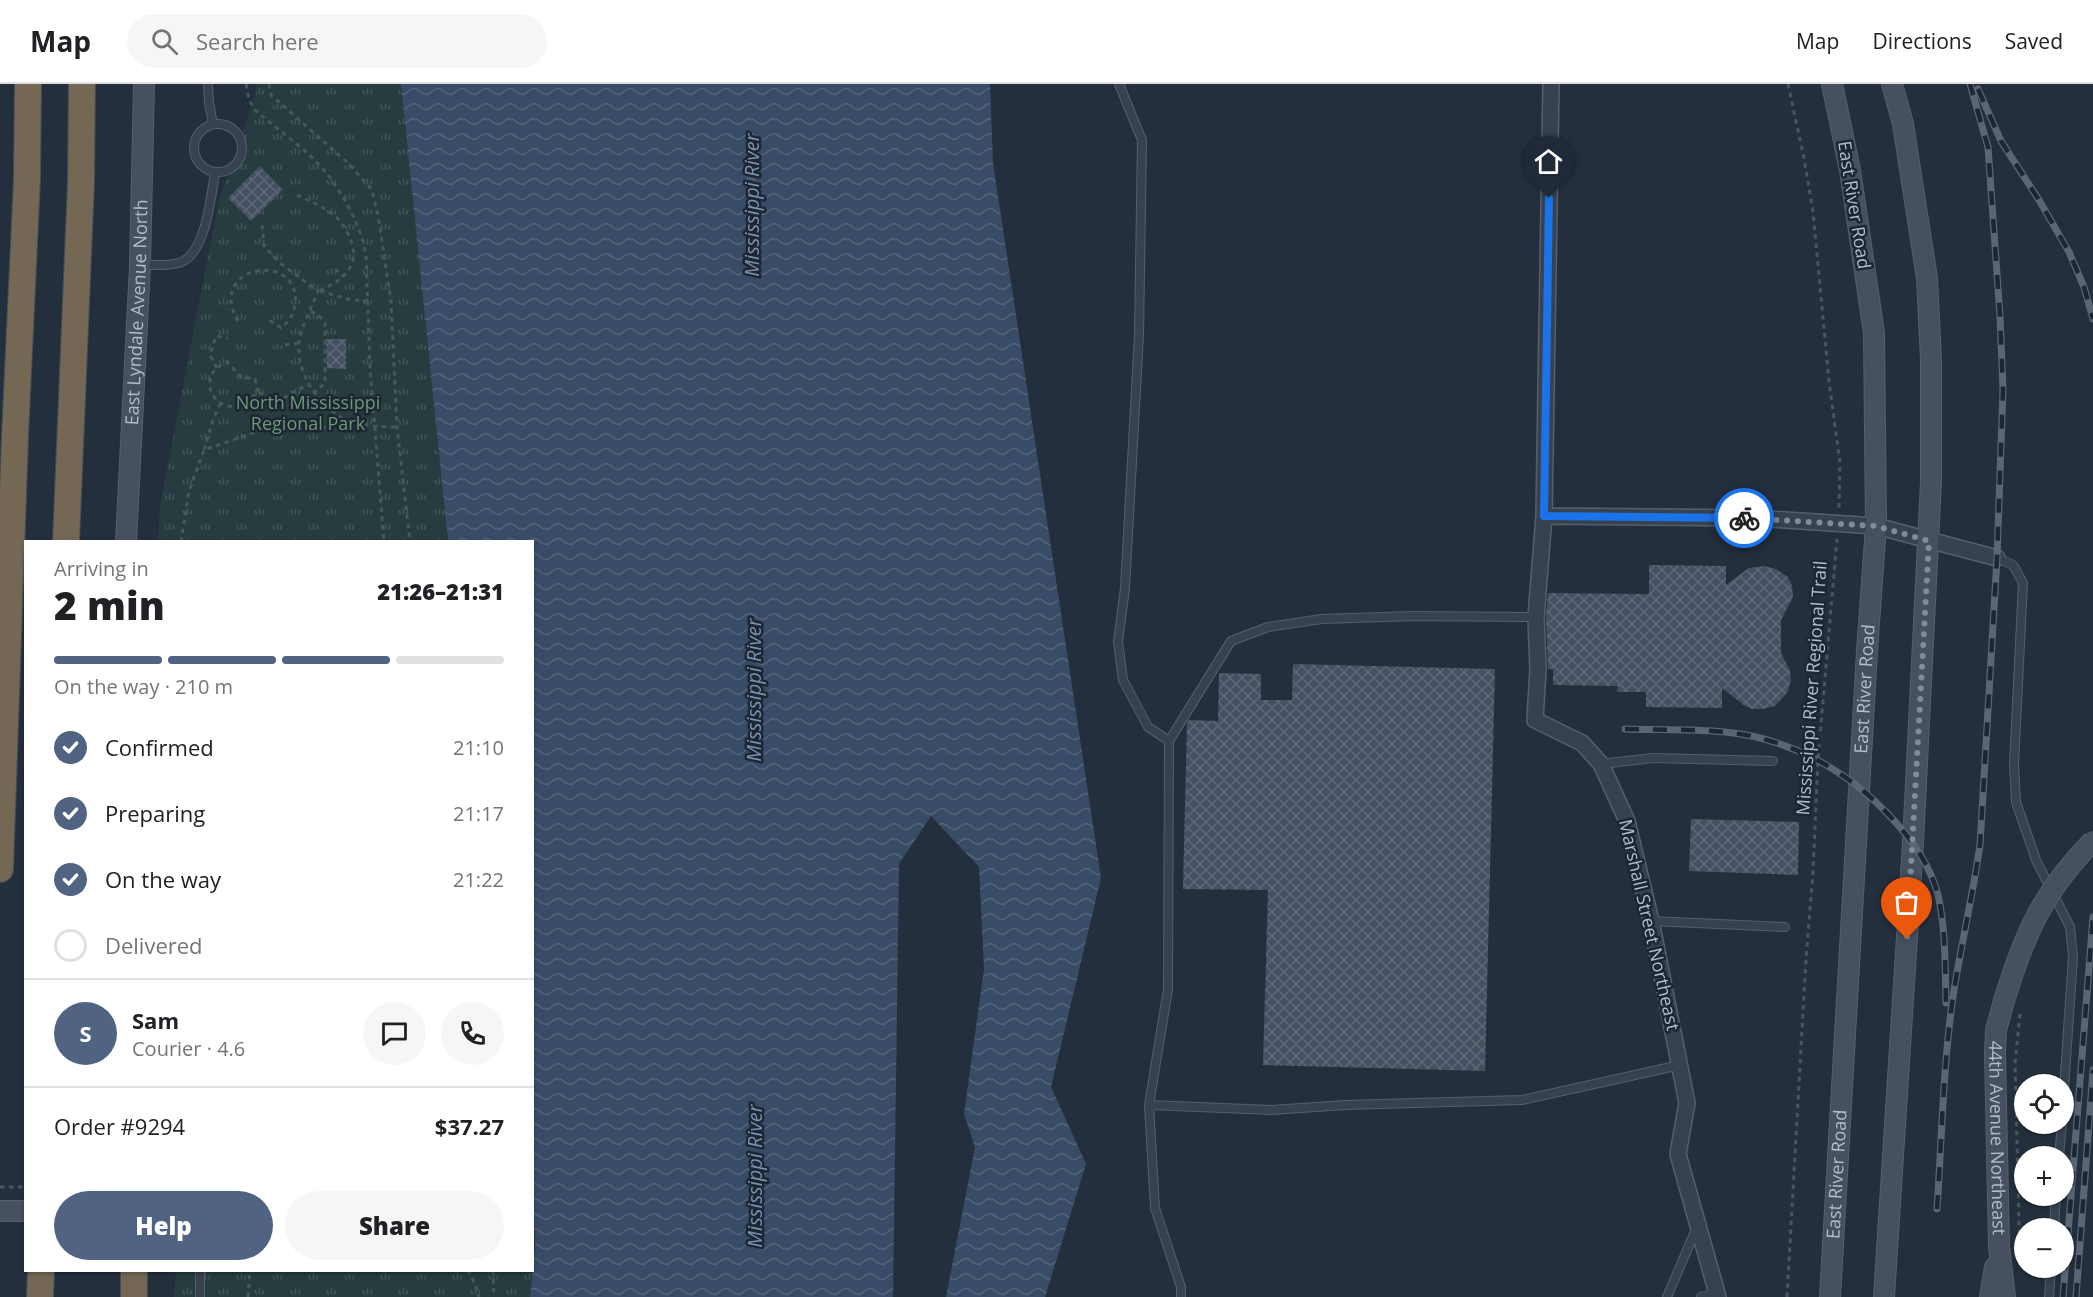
<!DOCTYPE html>
<meta charset="utf-8">
<style>
body{margin:0;font-family:"Open Sans",sans-serif;background:#f6f6f6;color:#202124;height:100vh;display:flex;flex-direction:column;font-size:22px;white-space:nowrap}
*{box-sizing:border-box;margin:0}
p{font-size:20px;color:#757577}
.icon{flex:none;width:33px;height:33px;fill:none;stroke:currentColor;stroke-width:2;stroke-linecap:round;stroke-linejoin:round}
.map{position:relative;flex:1;overflow:hidden}
.details{position:absolute;left:24px;top:456px;width:510px;height:732px;display:flex;flex-direction:column;background:#fff;border-radius:0px;box-shadow:0 2px 4px #0004}
.details>*{flex:none}
.fabs{position:absolute;left:2014px;top:990px;display:grid;gap:12px}
.fabs a{display:grid;place-items:center;width:60px;height:60px;border-radius:50%;background:#fff;box-shadow:0 2px 4px #0004;font-size:30px}
.pin{position:absolute;display:grid;place-items:center;width:51px;height:51px;color:#fff;margin:-62px -26px;border-radius:50% 50% 50% 0;rotate:-45deg;box-shadow:0 0 6px #0007}
.pin .icon{rotate:45deg}
.courier{position:absolute;display:grid;place-items:center;width:60px;height:60px;margin:-30px;border:4px solid #1a73e8;border-radius:50%;background:#fff;color:#222;box-shadow:0 2px 8px #0007}
.summary em{font-style:normal;font-weight:800}
.summary div{display:flex;flex-direction:column-reverse}
.summary{display:flex;align-items:center;justify-content:space-between;height:102px;padding:0 30px}
h1{font-size:39px;font-weight:800;line-height:45px}
.bar{display:grid;grid-template-columns:repeat(4,1fr);gap:9px 6px;align-content:center;height:72px;padding:0 30px}
.bar i{height:8px;border-radius:4px;background:#e0e0e0}
.bar .on{background:#506383}
.bar p{grid-column:span 4}
.line{display:flex;align-items:center;gap:15px;padding:0 30px;border-top:2px solid #e0e0e0}
.line div{flex:1}
.round{display:grid;place-items:center;flex:none;width:63px;height:63px;border-radius:32px;background:#f6f6f6}
ol{padding:0 30px;list-style:none}
li{display:flex;align-items:center;gap:18px;height:66px}
li p{margin-inline-start:auto}
li .icon{padding:6px;border-radius:50%;background:#506383;color:#fff;stroke-width:4}
li:last-child{color:#757577}
li i{width:33px;height:33px;border:3px solid #e0e0e0;border-radius:50%}
.cta{display:flex;gap:12px;margin-top:auto;padding:12px 30px}
.cta a{flex:1;height:69px;border-radius:36px;background:#506383;color:#fff;font-size:24px;font-weight:800;line-height:69px;text-align:center}
.cta a+a{background:#f6f6f6;color:#202124}
header{display:flex;align-items:center;gap:36px;box-sizing:border-box;height:84px;padding:0 30px;background:#fff;border-bottom:2px solid #e0e0e0}
header strong{font-size:28px}
nav{display:flex;gap:33px;margin-inline-start:auto;font-size:21px}
.search{width:420px;height:54px;background:#f6f6f6;display:flex;align-items:center;gap:15px;box-sizing:border-box;padding:0 21px;border-radius:33px;color:#757577;font-size:22px}
.map>svg:first-child{display:block}
</style>
<header>
<strong>Map</strong>
<div class="search"><svg class="icon" aria-label="search" viewBox="0 0 24 24"><circle cx="10" cy="10" r="6"/><path d="M15 15l6 6"/></svg>Search here</div>
<nav><a>Map</a><a>Directions</a><a>Saved</a></nav>
</header>
<div class="map">
<svg width="2093" height="1213" viewBox="0 0 2093 1213">
<defs>
<pattern id="park-tufts" width="24" height="20" patternUnits="userSpaceOnUse" patternTransform="scale(1.5)"><rect width="24" height="20" fill="#263c3f"/><path d="M3 7l-1-3M5 7V3M7 7l1-3M15 17l-1-3M17 17v-4M19 17l1-3" fill="none" stroke="#435659"/></pattern>
<pattern id="water-waves" width="16" height="10" patternUnits="userSpaceOnUse" patternTransform="scale(1.5)"><rect width="16" height="10" fill="#394c67"/><path d="M0 5q4-4 8 0t8 0" fill="none" stroke="#53647b"/></pattern>
<pattern id="building-cross-hatch" width="8" height="8" patternUnits="userSpaceOnUse" patternTransform="scale(1.5)"><rect width="8" height="8" fill="#455162"/><path d="M0 0l8 8M0 8l8-8" fill="none" stroke="#5d6877"/></pattern>
</defs>
<rect width="100%" height="100%" fill="#242f3e"/>
<path fill="url(#park-tufts)" d="M256 0H401L448 457 158 458 160 422 218 120 256 8Z
M176 1187H532L530 1213H174Z"/>
<path fill="url(#water-waves)" d="M401 0H990L993 79 1101 794 1051 1003 1086 1080 1045 1213H946L975 1063 964 1030 984 885 979 783 931 732 899 780 893 1213H530L535 1161 532 1097V458L448 457Z"/>
<path fill="url(#building-cross-hatch)" d="M260 82 283 106 251 137 228 114Z
M326 255H346V285L327 284Z
M1649 481 1726 482V501L1749 484 1764 482 1776 485 1788 493 1792 502 1793 513 1781 536V569L1790 587 1791 596 1787 609 1775 622 1763 625H1752L1745 622 1722 604V624L1646 623V608H1617L1618 602 1553 601V585H1548L1546 533 1548 509 1649 510Z
M1293 580 1495 585 1485 987 1263 981 1268 806 1183 805 1187 639 1189 636 1218 637 1219 589 1261 590V616H1292Z
M1691 735 1799 738 1798 791 1689 787Z"/>
<g fill="none" stroke-linecap="round" stroke-linejoin="round">
<g stroke="#565f6c" stroke-width="10">
<path id="lane" d="M208 0 209 19 213 40
M1119 0 1142 56 1139 251 1125 504 1118 558 1123 596 1148 643 1169 657
M194 64a24 24 0 1 1 48 0a24 24 0 1 1-48 0Z
M141 181C153 181 168 182 179 179 206 171 211 112 215 88
M1997 474 2013 481 2023 499 2014 680 2016 718 2036 776 2070 843 2073 873 2064 1005
M1601 680 1653 674 1773 677
M1651 837 1785 843
M1149 1021 1272 1026 1345 1021 1522 1016 1680 981
M2059 1072 2062 1040
M2054 1144 2056 1112
M200 1186V1213
M1181 1213V1203L1155 1124 1149 1021 1168 905 1169 657 1231 557 1268 543 1322 535 1414 532 1536 533
M1667 1213 1697 1143
M1701 1213 1717 1209
M2049 1213 2051 1184"/>
</g>
<g stroke="#565f6c" stroke-width="18">
<path id="street" d="M1551 0 1544 432 1536 533 1538 585 1535 636 1582 659 1601 680 1627 737 1651 837 1687 1019 1678 1070 1718 1213
M1544 432 1755 434 1876 442 1997 474"/>
</g>
<g stroke="#565f6c" stroke-width="22">
<g id="secondary">
<path id="s1" d="M126 458 140 181 144 0"/>
<path id="s2" d="M2004 917 1996 946 1995 969 1999 1163 2005 1213"/>
<path d="M0 1127H26"/>
<path id="s3" d="M1830 1213 1867 567 1876 442 1874 249 1850 86 1832 0"/>
<path d="M1884 1213 1913 759 1931 398V276L1927 194 1903 40 1892 0"/>
<path d="M1990 1213 1995 1183"/>
</g>
</g>
<g stroke="#434c59" stroke-width="28">
<path id="highway" d="M66 458 81 98 82 0
M0 785 15 352 27 95 28 0
M40 1213 41 1186
M134 1213V1186"/>
</g>
<path stroke="#44595c" stroke-width="3" stroke-dasharray="4.5 4.5" stroke-linecap="butt" d="M246 0 249 16 255 26C279 47 308 66 328 91 345 114 361 142 366 171L370 284 384 458
M269 0 271 11 349 80 372 106 378 131 391 217 397 343 410 458
M1788 0 1804 74 1813 128 1829 297 1840 379 1839 424
M297 111C310 117 322 122 334 131 340 136 344 143 348 150 363 180 345 196 318 207
M262 141 264 162 280 179 318 207C312 223 301 242 299 260 297 293 319 320 345 336
M335 185 343 192
M320 207 351 216 368 217
M311 227 320 233 325 239V299L315 308
M238 237C205 180 302 166 295 221 293 231 289 238 281 244L269 236
M285 261 299 259
M217 284 210 271 216 252 228 254
M258 308 255 295 241 293 227 278C221 281 215 284 212 290 204 309 220 326 239 322 247 320 252 313 258 308 284 325 286 308 309 301
M204 366 213 336 220 320
M181 458 189 407 204 366 261 346 282 343 304 345 327 343 345 336C363 342 378 343 397 343
M2020 930 2015 979 2020 1178
M0 1103H26
M468 1186 476 1203 479 1213
M493 1186 494 1213
M248 1213 250 1186
M1787 1213 1806 875 1813 788 1818 676 1837 455"/>
<use href="#lane" stroke="#38414e" stroke-width="8"/>
<use href="#street" stroke="#38414e" stroke-width="15"/>
<use href="#secondary" stroke="#465061" stroke-width="20"/>
<use href="#highway" stroke="#746855" stroke-width="26"/>
<g stroke="#5a6575" stroke-width="7">
<path id="rail" d="M1978 5 2001 57 2039 116 2069 168 2084 203 2093 235
M1625 645C1658 646 1692 645 1725 648 1788 654 1845 685 1888 730 1910 753 1930 780 1938 811 1946 846 1945 883 1946 919
M1937 1125C1942 1052 1943 978 1954 906 1962 857 1973 810 1980 761L1997 474 2003 306 2000 232 1988 63 1970 0
M2063 1213 2093 833
M2076 1213 2093 986"/>
</g>
<use href="#rail" stroke="#1d2633" stroke-width="4.5" stroke-dasharray="14" stroke-linecap="butt"/>
<g stroke="#565f6c" stroke-width="22" stroke-linecap="butt">
<path id="secondary-bridge" d="M2004 917C2024 851 2043 807 2093 757"/>
</g>
<use href="#secondary-bridge" stroke="#465061" stroke-width="20"/>
</g>
<g fill="none" stroke-linecap="round" stroke-linejoin="round">
<path stroke="#828b98" stroke-width="6" stroke-dasharray="0 10.8" d="M1744 434 1876 442 1929 457 1907 855"/>
<path stroke="#1a73e8" stroke-width="8" d="M1549 114 1544 432 1744 434"/>
</g>
<g text-anchor="middle" stroke-width="5" stroke-linejoin="round" paint-order="stroke">
<g font-size="18" fill="#b4bcc9" stroke="#1d2633">
<text transform="translate(1854 121) rotate(81)" y="6">East River Road</text>
<text dy="6" stroke="none"><textPath href="#s1" startOffset="230">East Lyndale Avenue North</textPath></text>
<text transform="translate(1812 604) rotate(-86)" y="6">Mississippi River Regional Trail</text>
<text dy="6" stroke="none"><textPath href="#s3" startOffset="609">East River Road</textPath></text>
<text transform="translate(1649 841) rotate(77)" y="6">Marshall Street Northeast</text>
<text dy="6" stroke="none"><textPath href="#s2" startOffset="138">44th Avenue Northeast</textPath></text>
<text dy="6" stroke="none"><textPath href="#s3" startOffset="123">East River Road</textPath></text>
</g>
<g font-size="18" fill="#6b9a76" stroke="#1d2633">
<text x="308" y="325">North Mississippi<tspan x="308" dy="21">Regional Park</tspan></text>
</g>
<g font-size="20" font-style="italic" fill="#7c92b1" stroke="#1d2633">
<text transform="translate(752 121) rotate(-90)" y="7">Mississippi River</text>
<text transform="translate(754 606) rotate(-90)" y="7">Mississippi River</text>
<text transform="translate(755 1092) rotate(-90)" y="7">Mississippi River</text>
</g>
</g>
</svg>
<div class="fabs">
<a><svg class="icon" aria-label="locate" viewBox="0 0 24 24"><circle cx="12" cy="12" r="6"/><path d="M12 2v4M12 18v4M2 12h4M18 12h4"/></svg></a>
<a>+</a>
<a>−</a>
</div>
<div class="pin" style="left:1907px;top:855px;background:#ea580c"><svg class="icon" aria-label="bag" viewBox="0 0 24 24"><path d="M5 8h14l-1 12H6zM9 8a3 3 0 0 1 6 0"/></svg></div>
<div class="pin" style="left:1549px;top:114px;background:#1f2937"><svg class="icon" aria-label="home" viewBox="0 0 24 24"><path d="M3 11l9-7 9 7M6 9v11h12V9"/></svg></div>
<div class="courier" style="left:1744px;top:434px"><svg class="icon" aria-label="bike" viewBox="0 0 24 24"><circle cx="6" cy="16" r="4"/><circle cx="18" cy="16" r="4"/><path d="M6 16l4-8h5l3 8M10 8l3 8H6M13 5h3"/></svg></div>
<section class="details">
<div class="summary"><div><h1>2 min</h1><p>Arriving in</p></div><em>21:26–21:31</em></div>
<div class="bar"><i class="on"></i><i class="on"></i><i class="on"></i><i></i><p>On the way · 210 m</p></div>
<ol>
<li><svg class="icon" aria-label="check" viewBox="0 0 24 24"><path d="M5 12l5 5 9-10"/></svg>Confirmed<p>21:10</p></li>
<li><svg class="icon" aria-label="check" viewBox="0 0 24 24"><path d="M5 12l5 5 9-10"/></svg>Preparing<p>21:17</p></li>
<li><svg class="icon" aria-label="check" viewBox="0 0 24 24"><path d="M5 12l5 5 9-10"/></svg>On the way<p>21:22</p></li>
<li><i></i>Delivered</li>
</ol>
<div class="line" style="height:108px"><b class="round" style="background:#506383;color:#fff">S</b><div><b>Sam</b><p>Courier · 4.6</p></div><a class="round"><svg class="icon" aria-label="chat" viewBox="0 0 24 24"><path d="M4 5h16v11H9l-5 4z"/></svg></a><a class="round"><svg class="icon" aria-label="phone" viewBox="0 0 24 24"><path d="M5 4h4l2 5-3 2q2 4 5 5l2-3 5 2v4C11 20 4 13 5 4z"/></svg></a></div>
<div class="line" style="height:78px"><div>Order #9294</div><b>$37.27</b></div>
<div class="cta"><a>Help</a><a>Share</a></div>
</section>
</div>
